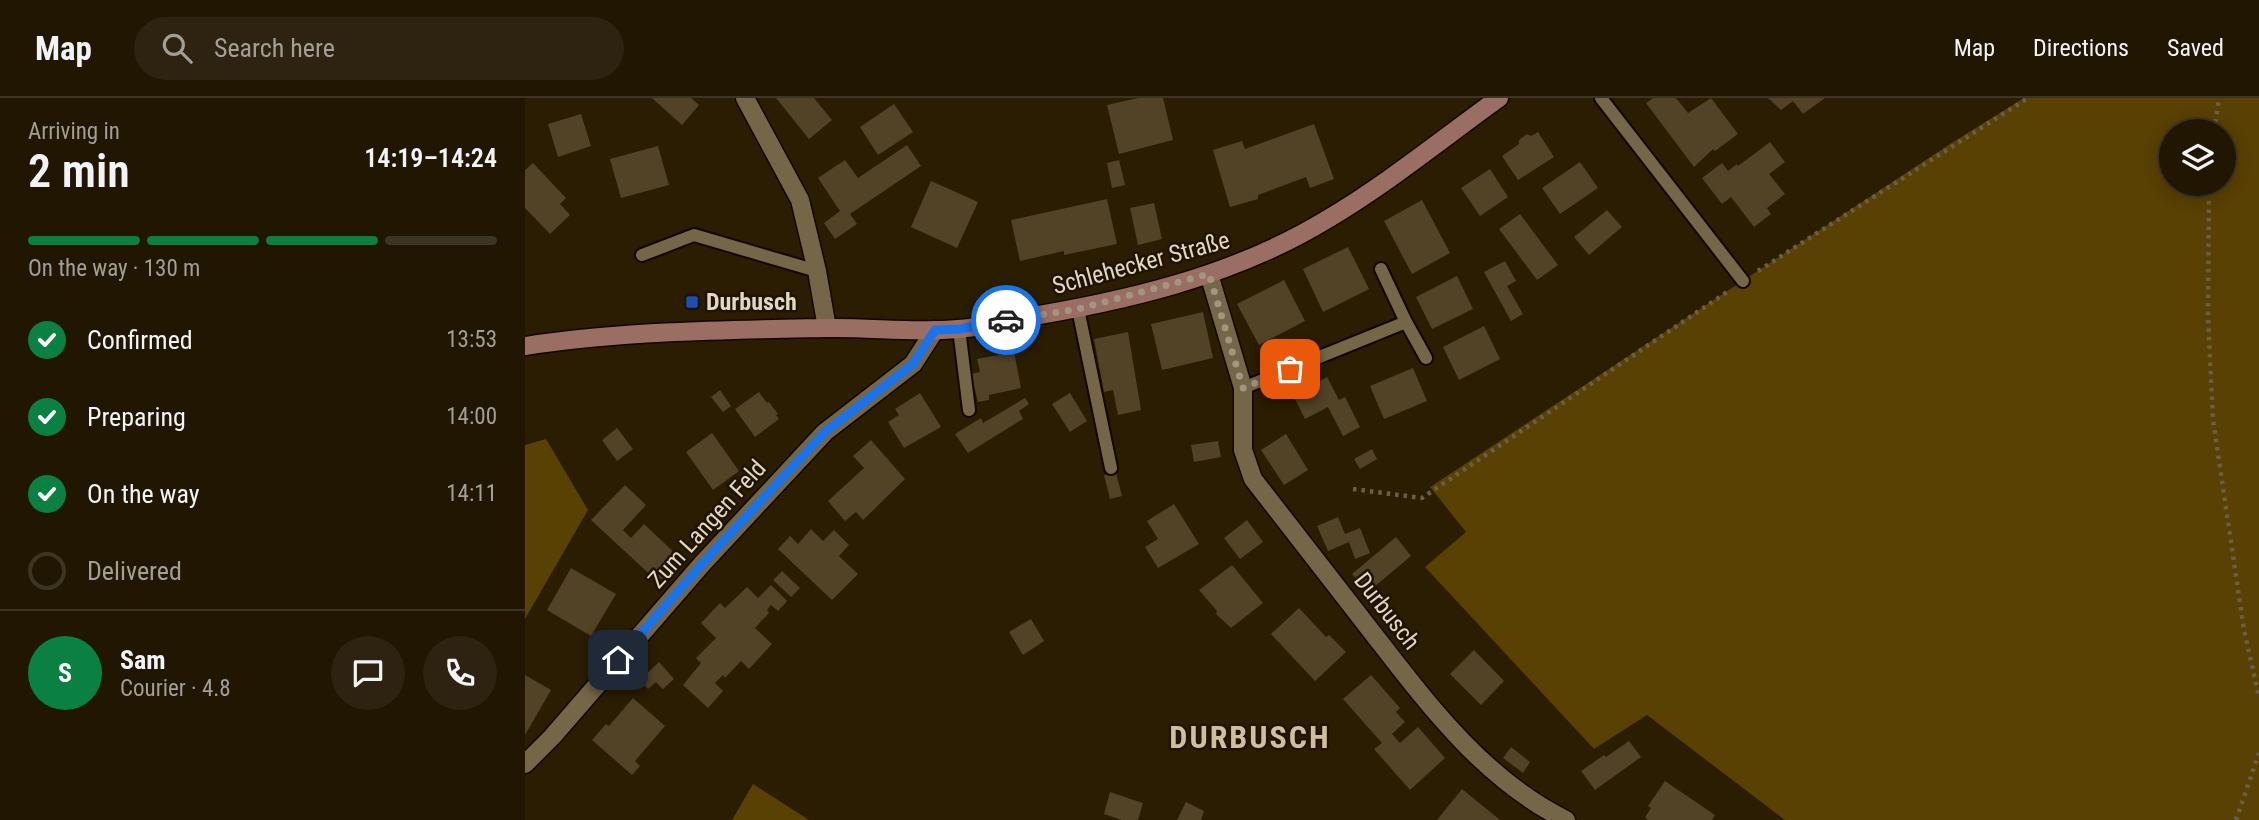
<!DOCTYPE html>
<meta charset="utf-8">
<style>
body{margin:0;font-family:"Roboto Condensed",sans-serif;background:#2d2310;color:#f1f3f6;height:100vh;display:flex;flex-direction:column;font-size:26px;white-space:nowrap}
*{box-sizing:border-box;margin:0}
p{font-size:23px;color:#a29f99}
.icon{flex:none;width:38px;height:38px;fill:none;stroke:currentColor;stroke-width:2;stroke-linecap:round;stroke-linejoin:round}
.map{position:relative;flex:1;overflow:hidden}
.details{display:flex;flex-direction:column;background:#201601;width:525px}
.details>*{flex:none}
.buttons{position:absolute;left:1634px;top:21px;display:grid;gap:14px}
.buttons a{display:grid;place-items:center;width:77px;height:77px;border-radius:50%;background:#201601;box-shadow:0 4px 18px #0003,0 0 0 2px #3d3523;font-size:35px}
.pin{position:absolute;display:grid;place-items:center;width:60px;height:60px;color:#fff;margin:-30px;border-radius:14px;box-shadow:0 4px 10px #0006}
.courier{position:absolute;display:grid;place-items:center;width:70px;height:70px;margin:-35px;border:5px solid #1a73e8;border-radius:50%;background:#fff;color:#222;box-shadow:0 2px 9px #0007}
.summary em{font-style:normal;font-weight:600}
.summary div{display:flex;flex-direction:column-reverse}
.summary{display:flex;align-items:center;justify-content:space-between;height:119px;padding:0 28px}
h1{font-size:46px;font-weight:600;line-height:52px}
.bar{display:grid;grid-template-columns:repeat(4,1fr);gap:10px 7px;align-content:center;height:84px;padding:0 28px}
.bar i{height:9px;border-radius:5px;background:#3d3523}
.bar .on{background:#0b8043}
.bar p{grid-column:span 4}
.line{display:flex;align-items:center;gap:18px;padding:0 28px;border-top:2px solid #3d3523}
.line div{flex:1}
.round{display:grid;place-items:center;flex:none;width:74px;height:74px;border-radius:37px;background:#2d2310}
ol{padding:0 28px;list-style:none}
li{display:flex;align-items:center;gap:21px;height:77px}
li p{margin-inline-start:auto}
li .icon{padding:7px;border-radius:50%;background:#0b8043;color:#fff;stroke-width:4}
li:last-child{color:#a29f99}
li i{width:38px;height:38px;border:4px solid #3d3523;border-radius:50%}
header{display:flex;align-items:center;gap:42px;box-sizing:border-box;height:98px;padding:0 35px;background:#201601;border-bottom:2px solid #3d3523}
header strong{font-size:33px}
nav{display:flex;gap:38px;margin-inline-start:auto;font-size:24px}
.search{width:490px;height:63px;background:#2d2310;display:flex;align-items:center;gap:18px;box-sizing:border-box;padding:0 24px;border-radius:38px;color:#a29f99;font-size:26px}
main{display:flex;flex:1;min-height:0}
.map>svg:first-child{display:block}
</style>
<header>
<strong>Map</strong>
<div class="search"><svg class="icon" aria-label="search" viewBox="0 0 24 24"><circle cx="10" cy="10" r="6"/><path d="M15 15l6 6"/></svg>Search here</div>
<nav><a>Map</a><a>Directions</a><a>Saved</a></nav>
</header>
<main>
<section class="details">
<div class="summary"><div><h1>2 min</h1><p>Arriving in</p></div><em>14:19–14:24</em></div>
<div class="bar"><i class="on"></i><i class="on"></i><i class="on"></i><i></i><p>On the way · 130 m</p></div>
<ol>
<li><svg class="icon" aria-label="check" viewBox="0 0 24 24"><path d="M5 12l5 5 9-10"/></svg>Confirmed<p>13:53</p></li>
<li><svg class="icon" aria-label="check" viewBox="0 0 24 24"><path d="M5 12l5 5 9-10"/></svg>Preparing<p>14:00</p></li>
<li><svg class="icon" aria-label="check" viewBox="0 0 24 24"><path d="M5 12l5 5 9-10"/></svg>On the way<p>14:11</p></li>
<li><i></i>Delivered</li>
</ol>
<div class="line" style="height:126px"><b class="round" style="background:#0b8043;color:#fff">S</b><div><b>Sam</b><p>Courier · 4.8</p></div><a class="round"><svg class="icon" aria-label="chat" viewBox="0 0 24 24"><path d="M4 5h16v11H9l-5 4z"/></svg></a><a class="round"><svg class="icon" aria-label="phone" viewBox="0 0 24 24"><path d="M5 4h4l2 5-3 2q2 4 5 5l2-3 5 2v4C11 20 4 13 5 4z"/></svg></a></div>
</section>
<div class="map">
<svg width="1734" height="722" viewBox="0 0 1734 722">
<rect width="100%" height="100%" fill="#2a1d01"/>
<path fill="#594003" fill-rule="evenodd" d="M1499 0H1734V722H1260L1122 617 1069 651 900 469 941 434 905 389 1425 46ZM1647 33H1699V86H1647Z
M21 341 63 412 0 521V347Z
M228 686 284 722H207Z"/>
<path fill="#524326" d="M127 0H166L174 7 157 27Z
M251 0H289L307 22 284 41Z
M613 0H638L648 42 594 56 582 7Z
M1128 0H1151L1163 15 1186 0 1213 36 1190 53 1188 51 1169 69 1121 5Z
M1243 0H1300L1278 16 1268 3 1256 12Z
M369 6 388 34 353 57 335 29Z
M56 16 66 48 33 59 23 26Z
M789 26 809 81 785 90 781 79 733 97V101L705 109 688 52 717 43 720 51Z
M1013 34 1029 59 993 82 977 58 994 46V42L1002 36 1006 38Z
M1245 44 1260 64 1244 76 1260 96 1242 110 1246 116 1229 129 1206 99 1197 106 1177 80 1197 65 1203 73 1212 66 1213 68Z
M382 47 396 68 325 116 332 126 310 141 299 125 315 113 293 80 320 62 333 80Z
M133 48 144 87 96 100 85 61Z
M594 62 600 87 587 90 582 65Z
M1055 64 1073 90 1035 116 1017 90Z
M8 65 41 100 35 106 45 117 25 136 0 110V72Z
M965 71 983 99 955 118 936 90Z
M406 83 453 104 432 150 386 129Z
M582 101 592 146 539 157V153L495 163 486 122Z
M897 102 925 155 887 176 859 123Z
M629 105 637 141 613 147 605 110Z
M1082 112 1097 129 1064 157 1049 139Z
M995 116 1033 167 1012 182 974 131Z
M823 149 844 191 798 214 778 171Z
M980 163 991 183 982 188 998 216 986 223 959 174Z
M932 178 948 211 907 231 891 199Z
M759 182 780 223 734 247 712 206Z
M678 214 688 260 637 272 626 226Z
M959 228 975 261 934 282 918 249Z
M603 234 616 312 593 317 588 292 579 294 569 241Z
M489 254 496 290 464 297V302L453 304 446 276 455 274 452 261Z
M888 270 902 303 859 321 845 288Z
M802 279 814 302 820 299 835 329 818 338 803 309 780 321 768 297Z
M195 292 206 308 198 314 186 299Z
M234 294 242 305 244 304 253 316 251 317 254 321 230 339 210 311Z
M395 295 416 329 379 350 363 324 374 317 370 311Z
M545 295 562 323 545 334 527 306Z
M500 300 504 306 494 313 498 321 443 355 430 336 456 320 458 325Z
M92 330 108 351 92 363 77 342Z
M187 335 214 373 188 392 161 354Z
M761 336 783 372 759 387 736 352Z
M346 342 380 381 338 422 331 414 320 423 303 403 339 370 328 358Z
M693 343 696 359 669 364 666 347Z
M847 351 852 361 835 371 829 361Z
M591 375 597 398 585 401 579 377Z
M100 387 121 407 98 432 106 440 119 426 155 460 146 470 149 473 140 484 136 480 133 484 66 422Z
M649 406 674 446 633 470 620 449 633 441 622 423Z
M813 419 820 436 835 430 845 455 830 461 824 444 803 453 792 428Z
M722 422 738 444 715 461 699 440Z
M286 431 298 443 309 432 324 447 314 458 333 476 307 502 253 451 265 438 273 446Z
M871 439 886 458 843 494 827 476Z
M707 467 738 505 706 530 691 516 692 513 674 492Z
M46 470 91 496 66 538 22 512Z
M257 473 275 490 266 499 248 482Z
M246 487 262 503 253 513 246 507 242 512 244 515 230 530 247 546 224 571 216 563 200 580 198 577 190 585 198 593 183 610 158 587 176 565 171 560 191 540 176 525 195 505 200 510 222 489 233 500Z
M774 510 801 539 804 537 821 554 790 583 746 536Z
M506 521 519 543 498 557 484 534Z
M949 552 979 583 956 607 925 576Z
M134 564 149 581 138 591 131 584 123 591 115 582Z
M0 577 26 592 0 637Z
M846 577 875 610 871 614 880 624 867 636 875 645 893 629 920 660 885 692 849 651 857 645 818 601Z
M108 600 140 628 110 663 115 668 107 677 67 642 81 626 84 628Z
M1104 643 1116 659 1070 692 1056 673 1079 657 1081 659Z
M986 649 1005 664 998 675 978 660Z
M1140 683 1190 717 1187 722H1123L1120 719 1126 710 1123 708Z
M937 691 975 722H912Z
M585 694 618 705 613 722H597L579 716Z
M661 704 679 713 676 722H652Z"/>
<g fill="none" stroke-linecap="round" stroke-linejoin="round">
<g stroke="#120600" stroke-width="16">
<path id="lane" d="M1076 0 1218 183
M117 157 169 137 292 173
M553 211 586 370
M881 224 901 260
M434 231 444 312
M718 290 881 224 856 171"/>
</g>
<g stroke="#120600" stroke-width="21">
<path id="street" d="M220 0 275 102 292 173 302 230
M684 176 718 290V352L728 381C767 431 805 480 843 529 899 601 957 681 1041 722
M0 666 27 639 177 466 300 334 388 266 410 232"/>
</g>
<g stroke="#120600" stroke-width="21">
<path id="secondary" d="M0 248C100 233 199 232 301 230 345 229 389 235 433 231 452 230 471 224 490 221 597 204 707 179 801 122 862 86 917 41 974 0"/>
</g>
<path stroke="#6a5e46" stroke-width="4.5" stroke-dasharray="3.5 5" stroke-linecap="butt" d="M1689 33 1694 0
M1684 86 1683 218 1688 322 1719 532 1734 599
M1233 173 1503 0
M828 391 897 400 1202 194
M1711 722 1734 655"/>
<use href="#lane" stroke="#766648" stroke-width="12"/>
<use href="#street" stroke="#766648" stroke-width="18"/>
<use href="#secondary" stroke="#9b6e63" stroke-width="18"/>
</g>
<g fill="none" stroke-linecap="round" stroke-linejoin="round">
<path stroke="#a09682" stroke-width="7" stroke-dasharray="0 12.6" d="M481 222 553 211 684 176 718 290 765 271"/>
<path stroke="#1a73e8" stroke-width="9" d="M93 562 177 466 300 334 388 266 410 232 435 231 481 222"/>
</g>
<rect fill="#1a4fb4" stroke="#201300" stroke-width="2.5" x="160" y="197" width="14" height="14" rx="3.5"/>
<g text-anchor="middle" stroke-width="5" stroke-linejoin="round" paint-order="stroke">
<g font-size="24" fill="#e0d7c7" stroke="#201300">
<text transform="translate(616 165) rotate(-15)" y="8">Schlehecker Straße</text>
<text transform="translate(182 426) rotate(-48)" y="8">Zum Langen Feld</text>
<text transform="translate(862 513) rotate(52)" y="8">Durbusch</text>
</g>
<g font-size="24" font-weight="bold" fill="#e0d7c7" stroke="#201300" text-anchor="start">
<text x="181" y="212">Durbusch</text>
</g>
<g font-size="32" font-weight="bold" letter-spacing="2" fill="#d0bf9e" stroke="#201300">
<text x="725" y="650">DURBUSCH</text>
</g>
</g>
</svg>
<div class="buttons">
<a><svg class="icon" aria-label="layers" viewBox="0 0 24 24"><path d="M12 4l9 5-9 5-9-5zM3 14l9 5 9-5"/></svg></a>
</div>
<div class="pin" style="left:765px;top:271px;background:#ea580c"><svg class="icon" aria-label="bag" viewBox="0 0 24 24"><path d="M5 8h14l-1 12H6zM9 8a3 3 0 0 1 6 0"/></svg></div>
<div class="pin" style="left:93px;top:562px;background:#1f2937"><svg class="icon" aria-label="home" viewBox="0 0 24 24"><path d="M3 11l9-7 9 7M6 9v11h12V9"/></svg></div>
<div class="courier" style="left:481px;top:222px"><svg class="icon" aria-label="car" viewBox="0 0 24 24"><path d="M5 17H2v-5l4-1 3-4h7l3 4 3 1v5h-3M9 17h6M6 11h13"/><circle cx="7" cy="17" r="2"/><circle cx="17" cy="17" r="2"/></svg></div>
</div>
</main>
